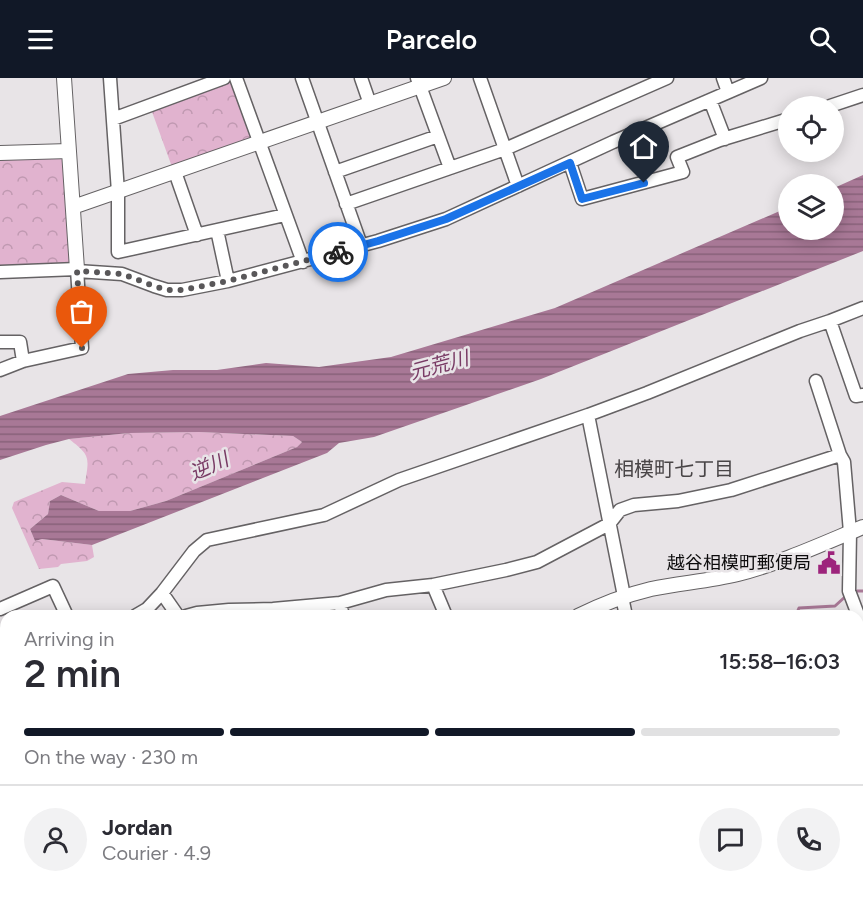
<!DOCTYPE html>
<meta charset="utf-8">
<style>
body{margin:0;font-family:Figtree,"Noto Sans JP",sans-serif;background:#f2f2f3;color:#2b2b33;height:100vh;display:flex;flex-direction:column;font-size:22px;white-space:nowrap}
*{box-sizing:border-box;margin:0}
p{font-size:20px;color:#7c7c81}
.icon{flex:none;width:33px;height:33px;fill:none;stroke:currentColor;stroke-width:2;stroke-linecap:round;stroke-linejoin:round}
.map{position:relative;flex:1;overflow:hidden}
.side{position:absolute;left:0px;top:532px;width:864px;height:296px;display:flex;flex-direction:column;background:#fff;border-radius:18px 18px 0 0;box-shadow:0 3px 15px #0003}
.side>*{flex:none}
.fabs{position:absolute;left:778px;top:18px;display:grid;gap:12px}
.fabs a{display:grid;place-items:center;width:66px;height:66px;border-radius:50%;background:#fff;box-shadow:0 3px 15px #0003;font-size:30px}
.pin{position:absolute;display:grid;place-items:center;width:51px;height:51px;color:#fff;margin:-62px -26px;border-radius:50% 50% 50% 0;rotate:-45deg;box-shadow:0 0 6px #0007}
.pin .icon{rotate:45deg}
.courier{position:absolute;display:grid;place-items:center;width:60px;height:60px;margin:-30px;border:4px solid #1a73e8;border-radius:50%;background:#fff;color:#222;box-shadow:0 2px 8px #0007}
.summary em{font-style:normal;font-weight:600}
.summary div{display:flex;flex-direction:column-reverse}
.summary{display:flex;align-items:center;justify-content:space-between;height:102px;padding:0 24px}
h1{font-size:39px;font-weight:600;line-height:45px}
.bar{display:grid;grid-template-columns:repeat(4,1fr);gap:9px 6px;align-content:center;height:72px;padding:0 24px}
.bar i{height:8px;border-radius:4px;background:#e1e1e2}
.bar .current{background:#111827}
.bar p{grid-column:span 4}
.line{display:flex;align-items:center;gap:15px;padding:0 24px;border-top:2px solid #e1e1e2}
.line div{flex:1}
.round{display:grid;place-items:center;flex:none;width:63px;height:63px;border-radius:32px;background:#f2f2f3}
header{display:flex;justify-content:space-between;align-items:center;height:78px;padding:0 24px;background:#111827;color:#fff;font-size:27px;font-weight:600}
.map>svg:first-child{display:block}
</style>
<header><svg class="icon" aria-label="menu" viewBox="0 0 24 24"><path d="M4 6h16M4 12h16M4 18h16"/></svg>Parcelo<svg class="icon" aria-label="search" viewBox="0 0 24 24"><circle cx="10" cy="10" r="6"/><path d="M15 15l6 6"/></svg></header>
<div class="map">
<svg width="863" height="827" viewBox="0 0 863 827">
<defs>
<pattern id="forest-crowns" width="20" height="18" patternUnits="userSpaceOnUse" patternTransform="scale(1.5)"><rect width="20" height="18" fill="#e1b3cf"/><path d="M2 6a3 3 0 1 1 6 0M12 15a3 3 0 1 1 6 0" fill="none" stroke="#c099b1"/></pattern>
<pattern id="water-rules" width="6" height="5" patternUnits="userSpaceOnUse" patternTransform="scale(1.5)"><rect width="6" height="5" fill="#a87896"/><path d="M0 2.5h6" fill="none" stroke="#876179"/></pattern>
</defs>
<rect width="100%" height="100%" fill="#e8e4e7"/>
<path fill="url(#forest-crowns)" d="M227 3 233 5 252 59 251 61 172 89 151 31Z
M58 78 63 83 70 183 65 188 0 191V80Z
M199 354 293 358 302 364 297 369 166 423 130 433H99L61 417 50 423 48 436 30 451 35 463 42 461 92 467 94 479 87 483 61 486 58 489 39 491 12 430 14 424 62 404 85 406C89 379 91 378 69 361L129 355Z"/>
<path fill="url(#water-rules)" d="M863 97V173L541 301 374 359 339 365 327 375 92 467 42 461 35 463 30 451 48 436 50 423 61 417 99 433H130L166 423 297 369 302 364 293 358 199 354 129 355 69 361 46 367 0 382V338L128 296 173 292H217L266 285 319 289 391 279 555 230 789 129V152H834V110Z
M157 822H185L194 827H165Z"/>
<g fill="none" stroke-linecap="round" stroke-linejoin="round">
<path stroke="#a87896" stroke-width="3" d="M857 513H863
M796 537 799 530 835 528 846 518
M734 827V822"/>
<g stroke="#656264" stroke-width="15">
<path id="minor" d="M110 0 118 114V174L285 137
M236 0 303 184
M302 0 361 167
M361 0 370 26
M417 0 450 90
M480 0 518 108
M723 0 728 14
M710 22 725 61
M830 28 863 17
M113 41 224 0
M570 85 582 121 683 94 677 79 720 62 789 41
M175 94 197 157
M335 94 438 58
M346 126 505 71 667 0
M217 152 228 203
M77 193 122 196 154 208 167 212H182L228 203 378 163 446 141 613 64 761 0
M0 194 77 191 82 270 23 283 0 292
M830 243 856 318 863 317
M0 264H20L23 283
M816 303 840 377 844 384 850 454 849 513 863 550
M588 337 624 518
M433 507 446 538
M162 515 178 538
M622 519 626 538
M340 525 343 538
M0 531 53 508 67 538
M135 538 147 531 162 515 194 473 207 462 324 437 399 402 588 337 647 315 800 253 830 243 863 230
M186 538 197 535 229 532 273 531 340 525 386 512 433 507 506 492 537 484 609 446 620 432 634 427 678 423 731 412 840 377
M858 589 863 583
M0 621 6 609
M0 663 6 666
M0 745 6 748
M858 754 863 756
M139 822 148 827
M194 822 203 827
M407 822 408 827
M562 822 564 827
M240 827 241 822
M644 827 646 822
M743 827 744 822"/>
</g>
<g stroke="#656264" stroke-width="16">
<path id="tertiary" d="M64 0 77 191
M0 75 69 73
M73 129 444 0
M578 538C602 526 626 517 651 511 680 505 709 503 738 496 781 485 822 466 863 449
M0 713 6 716"/>
</g>
<use href="#minor" stroke="#fff" stroke-width="12"/>
<use href="#tertiary" stroke="#fff" stroke-width="14"/>
</g>
<g fill="none" stroke-linecap="round" stroke-linejoin="round">
<path stroke="#595759" stroke-width="6" stroke-dasharray="0 10.8" d="M82 270 77 193 122 196 154 208 167 212H182L228 203 338 174"/>
<path stroke="#1a73e8" stroke-width="8" d="M338 174 378 163 446 141 570 85 582 121 644 105"/>
</g>
<defs>
<g id="civic-bare" transform="scale(1.8)"><path d="M-.6-6.5H3V-4.5H.6V-3L4-1V1h2V6H-6V1h2V-1L-.6-3ZM-1.2 2.5V6h2.4V2.5Z" fill="#9d247c" stroke="#e8e4e7" stroke-width="2.5" paint-order="stroke"/></g>
</defs>
<g fill-rule="evenodd">
<use href="#civic-bare" x="829" y="485"/>
</g>
<g text-anchor="middle" stroke-width="5" stroke-linejoin="round" paint-order="stroke">
<g font-size="18" fill="#0c0b0c" stroke="#e8e4e7" text-anchor="end">
<text x="811" y="491">越谷相模町郵便局</text>
</g>
<g font-size="20" font-style="italic" fill="#793b65" stroke="#e8e4e7">
<text transform="translate(439 287) rotate(-15)" y="7">元荒川</text>
<text transform="translate(209 388) rotate(-24)" y="7">逆川</text>
</g>
<g font-size="20" fill="#494547" stroke="#e8e4e7">
<text x="674" y="398">相模町七丁目</text>
</g>
</g>
</svg>
<div class="fabs">
<a><svg class="icon" aria-label="locate" viewBox="0 0 24 24"><circle cx="12" cy="12" r="6"/><path d="M12 2v4M12 18v4M2 12h4M18 12h4"/></svg></a>
<a><svg class="icon" aria-label="layers" viewBox="0 0 24 24"><path d="M12 4l9 5-9 5-9-5zM3 14l9 5 9-5"/></svg></a>
</div>
<div class="pin" style="left:82px;top:270px;background:#ea580c"><svg class="icon" aria-label="bag" viewBox="0 0 24 24"><path d="M5 8h14l-1 12H6zM9 8a3 3 0 0 1 6 0"/></svg></div>
<div class="pin" style="left:644px;top:105px;background:#1f2937"><svg class="icon" aria-label="home" viewBox="0 0 24 24"><path d="M3 11l9-7 9 7M6 9v11h12V9"/></svg></div>
<div class="courier" style="left:338px;top:174px"><svg class="icon" aria-label="bike" viewBox="0 0 24 24"><circle cx="6" cy="16" r="4"/><circle cx="18" cy="16" r="4"/><path d="M6 16l4-8h5l3 8M10 8l3 8H6M13 5h3"/></svg></div>
<section class="side">
<div class="summary"><div><h1>2 min</h1><p>Arriving in</p></div><em>15:58–16:03</em></div>
<div class="bar"><i class="current"></i><i class="current"></i><i class="current"></i><i></i><p>On the way · 230 m</p></div>
<div class="line" style="height:108px"><a class="round"><svg class="icon" aria-label="person" viewBox="0 0 24 24"><circle cx="12" cy="8" r="4"/><path d="M4 21q1-7 8-7t8 7"/></svg></a><div><b>Jordan</b><p>Courier · 4.9</p></div><a class="round"><svg class="icon" aria-label="chat" viewBox="0 0 24 24"><path d="M4 5h16v11H9l-5 4z"/></svg></a><a class="round"><svg class="icon" aria-label="phone" viewBox="0 0 24 24"><path d="M5 4h4l2 5-3 2q2 4 5 5l2-3 5 2v4C11 20 4 13 5 4z"/></svg></a></div>
</section>
</div>
